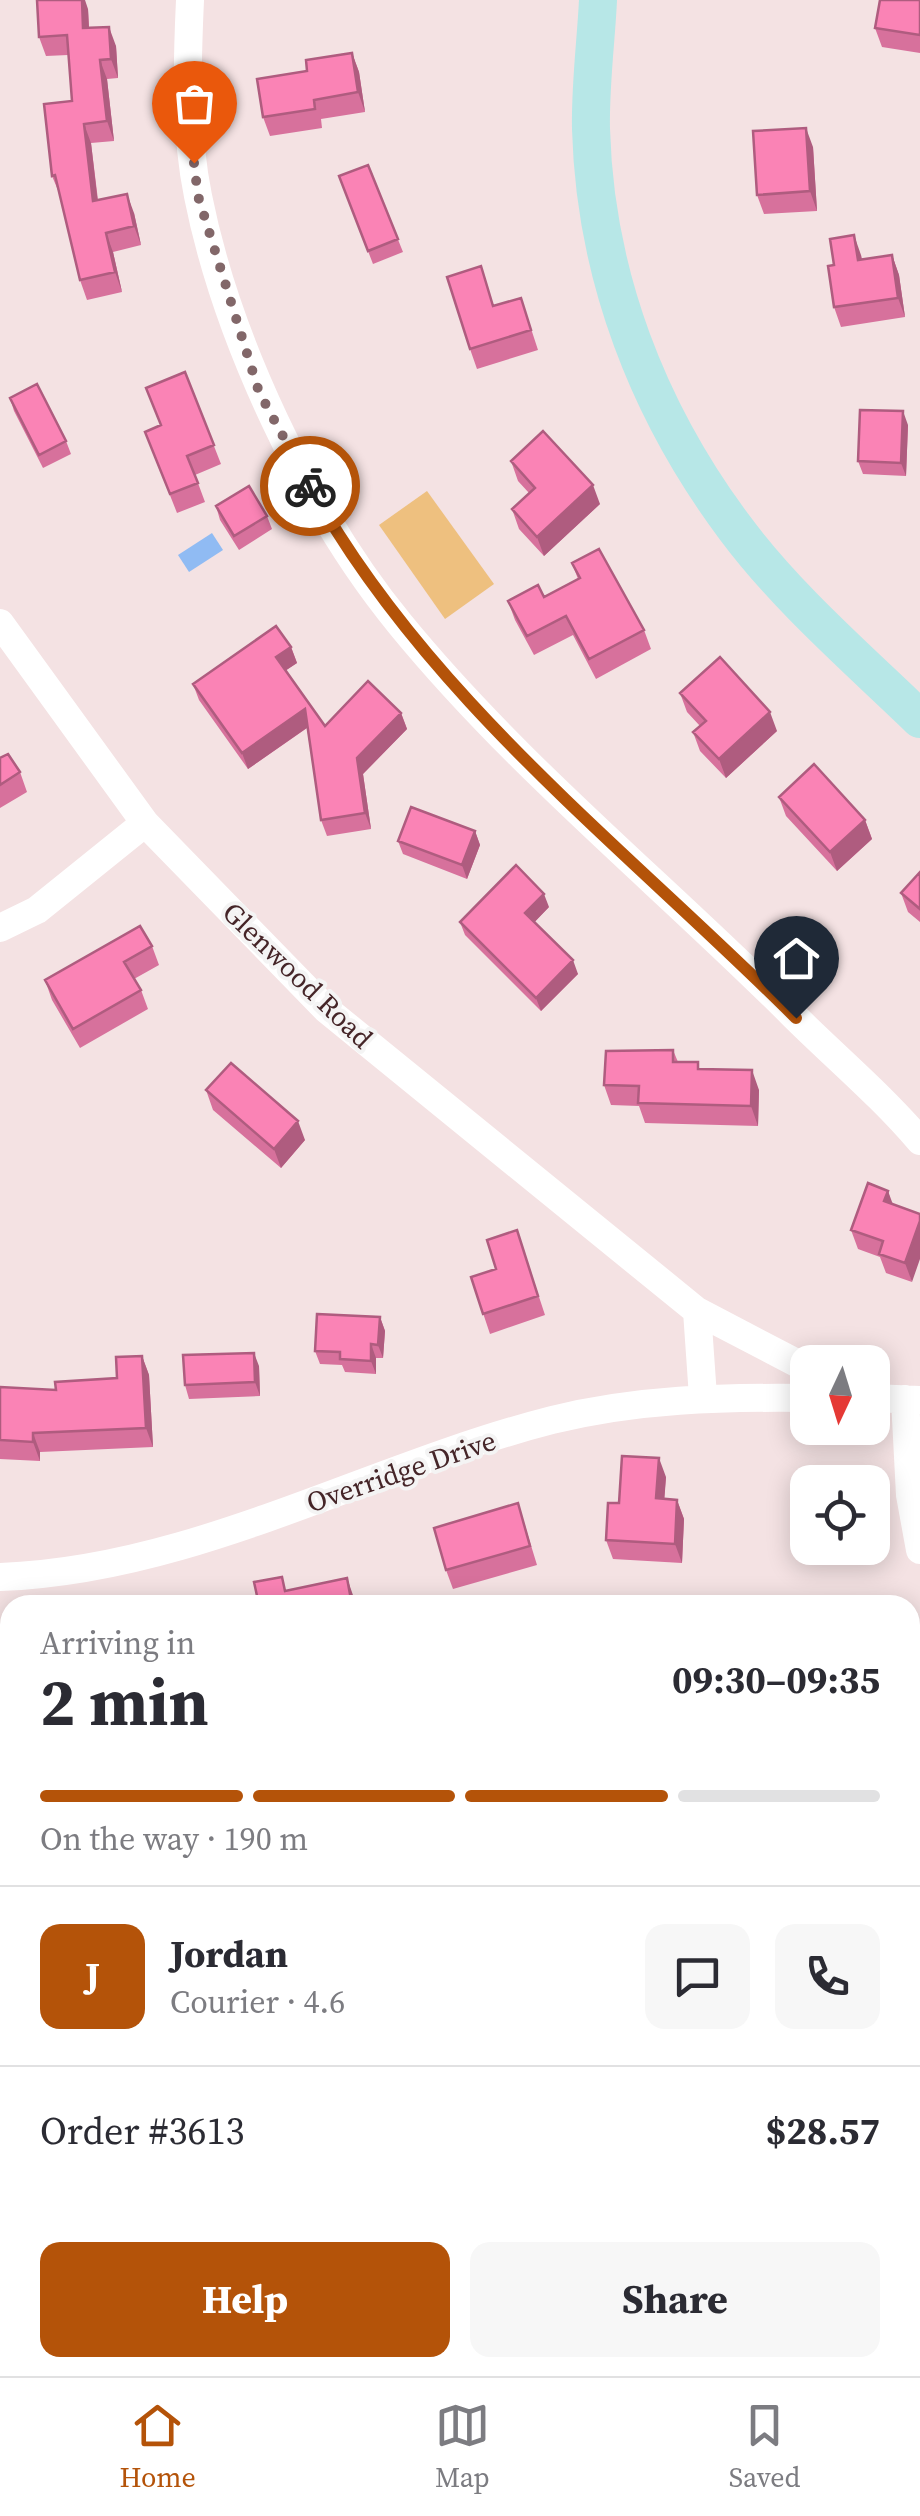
<!DOCTYPE html>
<meta charset="utf-8">
<style>
body{margin:0;font-family:"Source Serif 4",serif;background:#f7f7f7;color:#2b2b33;height:100vh;display:flex;flex-direction:column;font-size:38px;white-space:nowrap}
*{box-sizing:border-box;margin:0}
p{font-size:32px;color:#7c7c81}
.icon{flex:none;width:55px;height:55px;fill:none;stroke:currentColor;stroke-width:2;stroke-linecap:round;stroke-linejoin:round}
.map{position:relative;flex:1;overflow:hidden}
.panel{position:absolute;left:0px;top:1595px;width:920px;height:782px;display:flex;flex-direction:column;background:#fff;border-radius:30px 30px 0 0;box-shadow:0 5px 25px #0003}
.panel>*{flex:none}
.needle{width:65px;rotate:184deg}
.fabs{position:absolute;left:790px;top:1345px;display:grid;gap:20px}
.fabs a{display:grid;place-items:center;width:100px;height:100px;border-radius:20px;background:#fff;box-shadow:0 5px 25px #0003;font-size:50px}
.pin{position:absolute;display:grid;place-items:center;width:85px;height:85px;color:#fff;margin:-102px -42px;border-radius:50% 50% 50% 0;rotate:-45deg;box-shadow:0 0 10px #0007}
.pin .icon{rotate:45deg}
.courier{position:absolute;display:grid;place-items:center;width:100px;height:100px;margin:-50px;border:8px solid #b45309;border-radius:50%;background:#fff;color:#222;box-shadow:0 2px 12px #0007}
.summary em{font-style:normal;font-weight:700}
.summary div{display:flex;flex-direction:column-reverse}
.summary{display:flex;align-items:center;justify-content:space-between;height:170px;padding:0 40px}
h1{font-size:65px;font-weight:700;line-height:75px}
.bar{display:grid;grid-template-columns:repeat(4,1fr);gap:15px 10px;align-content:center;height:120px;padding:0 40px}
.bar i{height:12px;border-radius:8px;background:#e1e1e2}
.bar .active{background:#b45309}
.bar p{grid-column:span 4}
.line{display:flex;align-items:center;gap:25px;padding:0 40px;border-top:2px solid #e1e1e2}
.line div{flex:1}
.round{display:grid;place-items:center;flex:none;width:105px;height:105px;border-radius:20px;background:#f7f7f7}
.action{display:flex;gap:20px;margin-top:auto;padding:20px 40px}
.action a{flex:1;height:115px;border-radius:20px;background:#b45309;color:#fff;font-size:40px;font-weight:700;line-height:115px;text-align:center}
.action a+a{background:#f7f7f7;color:#2b2b33}
.dock{display:flex;justify-content:space-around;align-items:center;height:140px;border-top:2px solid #e1e1e2;background:#fff;font-size:28px;color:#7c7c81}
.dock a{display:grid;justify-items:center;gap:5px}
.dock .active{color:#b45309}
.map>svg:first-child{display:block}
</style>
<div class="map">
<svg width="920" height="2376" viewBox="0 0 920 2376">
<rect width="100%" height="100%" fill="#f4e2e3"/>
<path fill="#eec07f" d="M427 491 494 584 445 619 379 525Z"/>
<path fill="#90bbf3" d="M212 533 223 550 189 572 178 555Z"/>
<g fill="none" stroke-linecap="round" stroke-linejoin="round">
<path stroke="#fff" stroke-width="28" d="M190 0C187 65 185 132 198 196 226 337 308 512 400 624 516 766 662 884 791 1013 834 1056 881 1095 920 1141
M0 623 145 823 327 1010 697 1311 808 1369
M0 928 37 910 145 823
M697 1311 703 1397
M872 1398 920 1400
M905 1399 910 1495 920 1550
M0 1577C194 1570 368 1467 552 1420 637 1399 721 1397 808 1398
M763 2368 781 2376
M150 2376 151 2368"/>
<path stroke="#b7e7e7" stroke-width="38" d="M598 0C596 42 590 86 591 129 595 275 648 412 735 528 787 598 858 659 920 719"/>
</g>
<path fill="#d7719c" d="M920 0V53L882 47 875 28Z
M88 9 89 28 116 46 118 78 107 79 114 141 91 143 98 200 134 213 141 245 113 252 122 292 87 300 80 280 60 195 52 176 72 101 68 55 46 56 39 37Z
M352 53 359 72 365 112 321 119 322 128 270 136 263 117 307 71Z
M813 147 817 211 764 214 757 195Z
M368 165 403 252 373 264 339 176Z
M861 255 862 260 892 255 899 275 905 317 841 327 834 307V265Z
M521 298 538 350 477 369 470 349 494 306Z
M185 372 221 464 195 475 205 502 177 513 145 432 160 425Z
M10 398 66 441 71 454 43 468 14 411Z
M908 425 906 476 863 474 858 461Z
M511 461 600 504 544 556 519 529 512 509 529 493 518 481Z
M216 506 267 516 272 529 239 550 220 520Z
M572 563 644 630 651 649 596 679 573 635 534 655 515 620 508 601 544 597 578 579Z
M291 647 297 663 286 670 325 726 401 713 407 729 363 774 371 829 327 836 321 820 307 728 248 769 199 700 193 684Z
M680 693 777 731 726 778 700 751 693 732 700 726 687 712Z
M0 758 20 772 27 792 0 808Z
M779 797 865 820 872 839 837 871 786 816Z
M475 831 480 845 467 879 403 854 398 841Z
M920 872V922L908 912 901 893Z
M549 907 534 922 578 974 541 1011 465 935 460 922Z
M152 946 159 965 134 979 141 990 148 1009 80 1048 52 1000 45 980Z
M673 1050 678 1062 759 1090 758 1126 645 1123 639 1106 611 1105 604 1085Z
M206 1090 305 1140 281 1168 213 1110Z
M888 1191 912 1282 886 1273 880 1257 858 1249 851 1230Z
M517 1230 545 1315 490 1334 471 1277 496 1269Z
M380 1317 385 1331 383 1358H376V1374L345 1372 342 1365 320 1364 315 1351Z
M142 1356 149 1375 153 1447 40 1452V1461L0 1459V1387L56 1390 117 1378Z
M259 1366 260 1396 189 1399 185 1385Z
M666 1477 664 1499 677 1500 684 1519 682 1563 613 1559 606 1540 619 1503Z
M518 1503 537 1565 453 1589 446 1570Z
M0 1659H10V1750L4 1729H0Z
M910 1689 920 1708V1733L910 1739Z
M910 1774 920 1792V1923L910 1928Z
M10 1927V2009L0 2013V1938L9 1935Z
M910 1974 920 1981V2049L910 2043Z
M910 2255 920 2260V2329L910 2325Z
M0 2268 22 2368 21 2376H0Z
M310 2368H333L312 2373Z
M441 2368H531L528 2376H460Z"/>
<path fill="#af5c7f" d="M82 0H85L88 9 90 48 83 28Z
M109 27 116 46 118 78 111 59Z
M352 53 359 72 365 112 358 92Z
M100 60 107 79 114 141 107 121Z
M84 124 91 143 100 221 93 201Z
M806 128 813 147 817 211 810 191Z
M127 194 134 213 141 245 134 226Z
M106 233 113 252 122 292 115 272Z
M854 235 861 255 865 280 858 260Z
M892 255 899 275 905 317 898 298Z
M903 411 908 425 906 476 901 463Z
M593 485 600 504 544 556 537 537Z
M291 647 297 663 282 673 276 657Z
M305 709 311 725 248 769 242 753Z
M770 712 777 731 726 778 719 759Z
M401 713 407 729 363 774 371 829 365 813 357 758Z
M865 820 872 839 837 871 830 852Z
M475 831 480 845 467 879 462 865Z
M544 894 549 907 530 927 525 913Z
M573 960 578 974 541 1011 536 998Z
M752 1070 759 1090 758 1126 751 1106Z
M298 1121 305 1140 281 1168 274 1149Z
M888 1191 895 1210 884 1201Z
M920 1221V1259L912 1282 905 1263Z
M380 1317 385 1331 383 1358 378 1345Z
M371 1344 376 1358V1374L371 1361Z
M254 1353 259 1366 260 1396 255 1382Z
M142 1356 149 1375 153 1447 146 1428Z
M33 1433 40 1452V1461L33 1442Z
M659 1458 666 1477 663 1518 656 1498Z
M677 1500 684 1519 682 1563 675 1544Z
M347 1578 354 1598 355 1605H352Z
M13 2368H22L21 2376H14Z
M516 2368H531L528 2376H512Z"/>
<path fill="#fa83b5" stroke="#af5c7f" stroke-width="2.5" d="M37 0H82L83 28 109 27 111 59 100 60 107 121 84 124 93 201 127 194 134 226 106 233 115 272 80 280 55 175 52 176 44 104 72 101 67 35 39 37Z
M880 0H920V35L875 28Z
M352 53 358 92 314 100 315 109 263 117 257 79 307 71 306 60Z
M806 128 810 191 757 195 753 131Z
M368 165 398 239 368 251 339 176Z
M854 235 858 260 892 255 898 298 834 307 828 266 834 265 830 239Z
M481 266 493 306 521 298 531 330 470 349 447 277Z
M185 372 214 445 187 456 198 483 170 494 145 432 161 425 146 388Z
M37 384 66 441 39 455 10 398Z
M860 410 903 411 901 463 858 461Z
M543 431 593 485 537 537 512 509 535 488 511 461Z
M249 486 267 516 234 536 216 506Z
M599 549 644 630 589 659 566 616 527 636 508 601 538 585 544 597 580 578 572 563Z
M276 626 291 647 276 657 325 726 368 681 401 713 357 758 365 813 321 820 305 709 242 753 193 684Z
M720 657 770 712 719 759 693 732 706 721 680 693Z
M8 754 20 772 0 785V758Z
M814 764 865 820 830 852 779 797Z
M411 807 475 831 462 865 398 841Z
M516 865 544 894 525 913 573 960 536 998 460 922Z
M920 872V909L901 893Z
M140 926 152 946 124 962 141 990 73 1029 45 980Z
M673 1050V1062H698V1069L752 1070 751 1106 638 1103 639 1086 604 1085 606 1051Z
M231 1063 298 1121 274 1149 206 1090Z
M868 1183 888 1191 884 1201 920 1214V1221L905 1263 879 1254 883 1241 851 1230Z
M517 1230 538 1296 483 1314 471 1277 496 1269 487 1240Z
M317 1314 380 1317 378 1345 371 1344V1361L340 1359V1352L315 1351Z
M254 1353 255 1382 185 1385 183 1355Z
M142 1356 146 1428 33 1433V1442L0 1440V1387L56 1390 55 1382 117 1378 116 1357Z
M622 1456 659 1458 656 1498 677 1500 675 1544 606 1540 608 1503H619Z
M518 1503 530 1546 446 1570 434 1528Z
M282 1577 285 1591 347 1578 352 1605H259L254 1582Z
M0 1659H10V1732H4V1710L0 1709Z
M910 1689 920 1708V1710L910 1716Z
M910 1774 920 1792V1814L917 1816 920 1822V1899L910 1905Z
M10 1927V1994L0 1998V1938L9 1935 7 1928Z
M910 1974 920 1981V2034L910 2028Z
M910 2255 920 2260V2302L917 2311 910 2308Z
M0 2268 10 2269V2368H13L12 2372 0 2370Z
M478 2368H516L512 2376H497Z"/>
<g fill="none" stroke-linecap="round" stroke-linejoin="round">
<path stroke="#826769" stroke-width="10" stroke-dasharray="0 18" d="M194 163 198 196 259 392 310 486"/>
<path stroke="#b45309" stroke-width="12" d="M310 486C427 698 627 849 796 1018"/>
</g>
<g text-anchor="middle" stroke-width="8" stroke-linejoin="round" paint-order="stroke">
<g font-size="28" fill="#452528" stroke="#f4f4f4">
<text transform="translate(298 975) rotate(44)" y="10">Glenwood Road</text>
<text transform="translate(401 1471) rotate(-19)" y="10">Overridge Drive</text>
</g>
</g>
</svg>
<div class="fabs">
<a><svg class="needle" viewBox="-14 -14 28 28"><path d="M0-13l5 13h-10z" fill="#e53935"/><path d="M0 13l5-13h-10z" fill="#7c7c81"/></svg></a>
<a><svg class="icon" aria-label="locate" viewBox="0 0 24 24"><circle cx="12" cy="12" r="6"/><path d="M12 2v4M12 18v4M2 12h4M18 12h4"/></svg></a>
</div>
<div class="pin" style="left:194px;top:163px;background:#ea580c"><svg class="icon" aria-label="bag" viewBox="0 0 24 24"><path d="M5 8h14l-1 12H6zM9 8a3 3 0 0 1 6 0"/></svg></div>
<div class="pin" style="left:796px;top:1018px;background:#1f2937"><svg class="icon" aria-label="home" viewBox="0 0 24 24"><path d="M3 11l9-7 9 7M6 9v11h12V9"/></svg></div>
<div class="courier" style="left:310px;top:486px"><svg class="icon" aria-label="bike" viewBox="0 0 24 24"><circle cx="6" cy="16" r="4"/><circle cx="18" cy="16" r="4"/><path d="M6 16l4-8h5l3 8M10 8l3 8H6M13 5h3"/></svg></div>
<section class="panel">
<div class="summary"><div><h1>2 min</h1><p>Arriving in</p></div><em>09:30–09:35</em></div>
<div class="bar"><i class="active"></i><i class="active"></i><i class="active"></i><i></i><p>On the way · 190 m</p></div>
<div class="line" style="height:180px"><b class="round" style="background:#b45309;color:#fff">J</b><div><b>Jordan</b><p>Courier · 4.6</p></div><a class="round"><svg class="icon" aria-label="chat" viewBox="0 0 24 24"><path d="M4 5h16v11H9l-5 4z"/></svg></a><a class="round"><svg class="icon" aria-label="phone" viewBox="0 0 24 24"><path d="M5 4h4l2 5-3 2q2 4 5 5l2-3 5 2v4C11 20 4 13 5 4z"/></svg></a></div>
<div class="line" style="height:130px"><div>Order #3613</div><b>$28.57</b></div>
<div class="action"><a>Help</a><a>Share</a></div>
</section>
</div>
<nav class="dock">
<a class="active"><svg class="icon" aria-label="home" viewBox="0 0 24 24"><path d="M3 11l9-7 9 7M6 9v11h12V9"/></svg>Home</a>
<a><svg class="icon" aria-label="map" viewBox="0 0 24 24"><path d="M3 6l6-2 6 2 6-2v14l-6 2-6-2-6 2zM9 4v14M15 6v14"/></svg>Map</a>
<a><svg class="icon" aria-label="saved" viewBox="0 0 24 24"><path d="M7 4h10v16l-5-4-5 4z"/></svg>Saved</a>
</nav>
